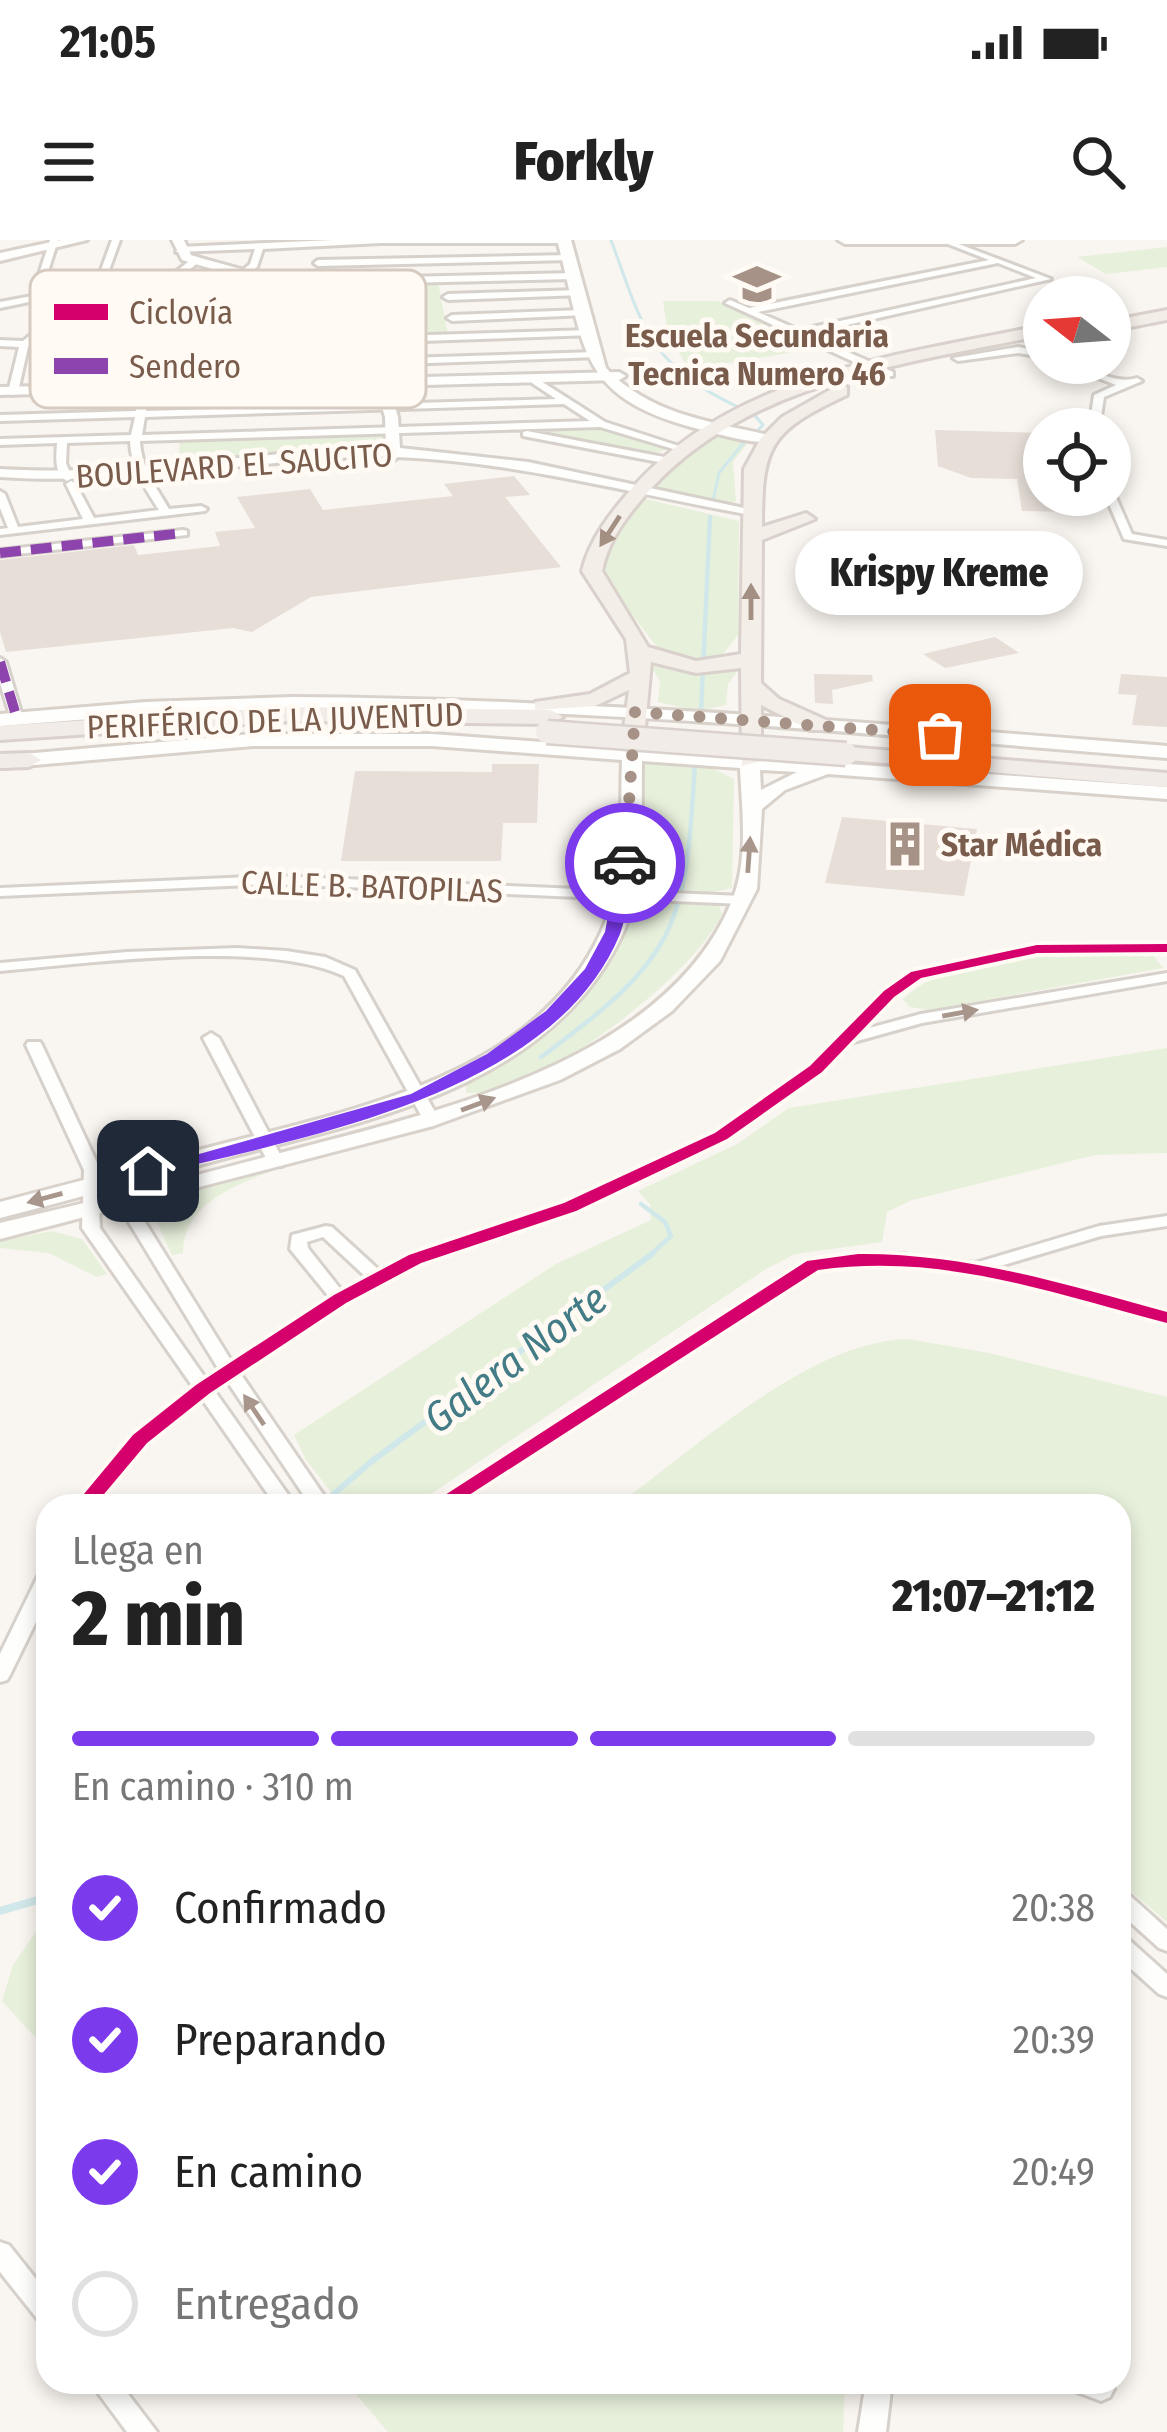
<!DOCTYPE html>
<html lang="es">
<meta charset="utf-8">
<style>
body{margin:0;font-family:"Fira Sans Condensed",sans-serif;background:#f2f2f2;color:#222;height:100vh;display:flex;flex-direction:column;font-size:45px;white-space:nowrap}
*{box-sizing:border-box;margin:0}
p{font-size:39px;color:#767676}
.icon{flex:none;width:66px;height:66px;fill:none;stroke:currentColor;stroke-width:2;stroke-linecap:round;stroke-linejoin:round}
.map{position:relative;flex:1;overflow:hidden}
.sheet{position:absolute;left:36px;top:1254px;width:1095px;height:900px;display:flex;flex-direction:column;background:#fff;border-radius:36px;box-shadow:0 6px 18px #0003}
.sheet>*{flex:none}
.needle{width:78px;rotate:287deg}
.tools{position:absolute;left:1023px;top:36px;display:grid;gap:24px}
.tools a{display:grid;place-items:center;width:108px;height:108px;border-radius:50%;background:#fff;box-shadow:0 6px 18px #0003;font-size:60px}
.pin{position:absolute;display:grid;place-items:center;width:102px;height:102px;color:#fff;margin:-51px;border-radius:24px;box-shadow:0 6px 18px #0006}
.courier{position:absolute;display:grid;place-items:center;width:120px;height:120px;margin:-60px;border:9px solid #7c3aed;border-radius:50%;background:#fff;color:#222;box-shadow:0 3px 15px #0007}
.bubble{position:absolute;height:84px;border-radius:42px;background:#fff;box-shadow:0 6px 18px #0003;font-size:39px;font-weight:800;line-height:84px;text-align:center}
.overview em{font-style:normal;font-weight:800}
.overview div{display:flex;flex-direction:column-reverse}
.overview{display:flex;align-items:center;justify-content:space-between;height:204px;padding:0 36px}
h1{font-size:78px;font-weight:800;line-height:90px}
.bar{display:grid;grid-template-columns:repeat(4,1fr);gap:18px 12px;align-content:center;height:144px;padding:0 36px}
.bar i{height:15px;border-radius:9px;background:#e0e0e0}
.bar .on{background:#7c3aed}
.bar p{grid-column:span 4}
ol{padding:0 36px;list-style:none}
li{display:flex;align-items:center;gap:36px;height:132px}
li p{margin-inline-start:auto}
li .icon{padding:12px;border-radius:50%;background:#7c3aed;color:#fff;stroke-width:4}
li:last-child{color:#767676}
li i{width:66px;height:66px;border:6px solid #e0e0e0;border-radius:50%}
.status{display:flex;justify-content:space-between;align-items:center;height:84px;padding:0 60px;background:#fff;direction:ltr}
.status svg{height:33px;fill:currentColor}
header{display:flex;justify-content:space-between;align-items:center;height:156px;padding:0 36px;background:#fff;font-size:54px;font-weight:800}
.map>svg:first-child{display:block}
</style>
<div class="status"><b>21:05</b><svg viewBox="0 0 49 12"><path d="M0 12V9h3v3zM5 12V6h3v6zM10 12V3h3v9zM15 12V0h3v12zM26 1h20v11H26zM47 4h2v5h-2z"/></svg></div>
<header><svg class="icon" aria-label="menu" viewBox="0 0 24 24"><path d="M4 6h16M4 12h16M4 18h16"/></svg>Forkly<svg class="icon" aria-label="search" viewBox="0 0 24 24"><circle cx="10" cy="10" r="6"/><path d="M15 15l6 6"/></svg></header>
<div class="map">
<svg width="1167" height="2192" viewBox="0 0 1167 2192">
<rect width="100%" height="100%" fill="#f9f5f0"/>
<path fill="#e7f0db" d="M1167 7V27L1106 34 1077 17Z
M306 39 438 42 448 95 369 97 343 68 301 45Z
M663 61H718L823 107 688 130 667 88Z
M600 187 668 209 648 215 525 188Z
M719 191 750 200 733 222 736 261 726 264 651 245Z
M389 193 387 209 291 211 178 226 180 200Z
M641 258 739 281 738 395 719 419 696 425 661 412 605 340V316Z
M650 425 674 431 739 429 728 444 726 465 699 471 658 462 660 441Z
M649 522 710 527 734 539 732 648 705 654 635 648 642 524Z
M643 662 719 665 722 674C693 737 536 858 466 853V840C535 795 615 752 633 665Z
M1106 711 1153 715 1163 728 929 770 910 767 903 759C950 715 1043 713 1106 711Z
M1167 808V913L1095 915 912 960 887 972 882 1002 795 1014 766 1029 413 1266H342L306 1220 294 1195 556 1024 651 980 650 964 638 951 737 904 789 868Z
M275 930C237 944 182 964 183 1013L172 1015 154 976 185 954Z
M52 991 82 999 107 1034 97 1037 49 1013 0 1008V1001Z
M908 1099 989 1113 1167 1157V1682L1119 1641V1266H616C695 1209 809 1101 908 1099Z
M48 1674V1811L2 1761 13 1725Z
M346 2142H845L843 2192H388Z"/>
<g fill="none" stroke-linecap="round" stroke-linejoin="round">
<path stroke="#d0e8ea" stroke-width="3" d="M611 0C644 90 648 124 740 168
M756 177 763 185 758 190
M713 261 719 233 745 201"/>
<path stroke="#d0e8ea" stroke-width="4.5" d="M701 472 710 277
M541 817C677 717 686 690 695 522
M641 964 665 982 671 996 648 1017"/>
<path stroke="#d0e8ea" stroke-width="6" d="M320 1266 372 1221 652 1014"/>
<path stroke="#d0e8ea" stroke-width="8" d="M0 1671 48 1657"/>
</g>
<path fill="#e6ded7" d="M935 190 1044 193V255H1073L1077 272 1022 271 1017 239 971 238 938 226Z
M514 236 530 255 505 257 561 327 311 357 252 392 233 388 6 412 0 392V320L134 305 138 315 220 306 215 292 255 288 237 257 310 249 323 270 453 256 444 244Z
M995 397 1019 413 945 428 923 414Z
M814 434 872 435 873 441 832 450 833 464 815 463Z
M1121 434 1167 437V487L1132 485 1137 455 1118 454Z
M492 524H539L537 583H503L501 621H341L355 531 492 532Z
M842 577 977 589 964 656 825 643Z"/>
<g fill="none" stroke-linecap="round" stroke-linejoin="round">
<g stroke="#d7d1cb" stroke-width="6">
<path id="minor" d="M50 0H58L39 60 0 68V62L32 56Z
M112 0H120L104 44 34 102 85 104 193 18H199V22L96 104 150 110 250 24 255 9 176 12 179 7 333 0H568L564 3H381L263 9 257 27 160 111 217 119 221 104 306 32 361 38 574 33 579 36 574 39 361 44 306 40 229 107 222 150 213 148 216 124 157 117 146 171 556 159 529 141V137L533 136 605 182 685 208 680 211 600 187 140 201C141 227 156 247 169 269L201 266 207 269 205 271 0 295V289L8 288 0 268V251L5 254 18 287 83 279 66 244 71 241 76 244 94 278 159 270C145 248 131 228 130 201L67 203 66 223 72 238 67 241C54 234 56 217 57 203L0 205V199L131 195 135 177 0 181V175L136 171 147 116 92 110 86 152 81 155 76 152 83 110 28 107 18 152 13 155 8 152 19 107 0 106V100L23 101 97 41ZM564 164 590 181 142 195 145 177Z
M948 0 1051 39 807 94 893 132V136H885L725 63 730 60 749 68 989 20 948 4ZM998 23 1036 38 799 90 758 72Z
M569 15 572 20 318 26 314 23 318 20Z
M579 50 582 55 448 60 443 57 448 54Z
M583 70 586 71V75L452 81 447 78 452 75Z
M351 81 354 82V86C329 90 310 94 292 113L294 146 285 148 282 113C301 90 322 85 351 81Z
M590 90 595 93 593 95 363 103 358 100 363 97Z
M1018 107 1044 111V117L1018 113 958 121 953 118Z
M596 112 599 113V117L372 125 367 122 372 119Z
M1060 123C1086 123 1112 146 1137 138L1142 141 1104 157 1099 189H1089L1094 155 1116 145Z
M527 191 664 217 669 220 664 223 523 196V192Z
M1110 252 1115 255 1132 294 1167 300V306L1124 299 1105 255H1110Z
M183 290 187 291V295L0 316V310Z
M0 418 6 422 21 472 20 475 9 472 0 443Z
M274 636 743 656 750 660 743 664 274 644 0 656V648Z
M1167 704V712L1037 713 921 738 894 757 862 790 921 774 1167 733V741L922 783 850 803 822 832 727 899 576 971 421 1023 346 1063 240 1133 331 1266H311L227 1141 214 1150 296 1266H276L202 1159 147 1203 94 1266H74L133 1195 193 1147 82 988 84 930 26 805 28 802H40L42 805 98 925 116 937 132 961 232 1122 330 1058 290 1009 292 995 326 986 332 987 380 1031 409 1015 564 963 715 893 810 826 884 751 911 732 1037 705ZM98 941 116 961 219 1130 206 1139 100 988ZM323 997 367 1038 342 1051 308 1008 307 1002Z
M237 708 286 711 325 717 355 730 439 879 437 882H425L423 879 344 736C264 699 90 723 0 731V723L127 712Z
M211 793 219 798 284 922 282 926H270L268 922 203 798Z
M1167 976V986L1101 996 997 1027 1167 1072V1083C1046 1052 945 1013 818 1030L452 1266H428L807 1021 858 1014H902L975 1023 1099 986Z
M48 1329V1357L10 1435 7 1440 0 1442V1414L38 1336 41 1331Z
M1119 1651 1127 1653 1167 1689V1711L1159 1708 1119 1672Z
M1119 1695 1127 1698 1167 1734V1757L1159 1754 1119 1718Z
M0 2002 9 2005 48 2054V2084L39 2081 0 2032Z
M90 2142H119L157 2192H127Z
M866 2142H892L886 2192H858Z
M1068 2142H1111L1114 2149 1110 2157 1101 2161 1072 2150Z"/>
</g>
<g stroke="#d7d1cb" stroke-width="6">
<path id="tertiary" d="M172 0H184L191 15C285 44 337 40 386 138L619 132 626 136 619 140 389 146 398 177 400 208 528 222 758 271 751 275C633 254 518 222 398 217L391 222 384 216C255 219 129 246 0 237V229C130 237 256 210 386 208L385 177 376 146 0 155V147L373 138C327 44 271 48 182 20Z"/>
</g>
<g stroke="#d9d2cb" stroke-width="6">
<path id="secondary" d="M61 0H87L0 21V13Z
M557 0H571L606 128C650 175 713 182 773 196V202C747 204 716 193 691 187 574 155 585 103 557 0Z
M838 0H1022L1015 4H845Z
M292 457C585 459 875 483 1167 506V518C876 495 584 465 292 469 194 470 97 478 0 486V474L146 462Z
M253 494H432L624 508 632 504 641 509 1167 547V559L828 534 785 550 762 569 757 649 720 721 672 771 620 809 560 840 433 886 0 999V983C95 961 189 938 284 912 434 872 664 823 731 663 749 621 742 572 740 528L642 521C641 577 646 641 623 693 553 846 369 881 222 919 148 938 74 959 0 978V962C74 942 148 923 222 904 358 869 537 834 601 692 625 640 620 575 622 520L432 506H253L0 528V516ZM760 530 797 532 761 550Z"/>
</g>
<g stroke="#dad1cc" stroke-width="6">
<path id="primary" d="M1167 70V80L1110 91V81Z
M1044 85V95C906 124 747 141 648 252 627 276 608 300 602 331L648 407 696 421 741 414 744 229 761 198 782 177 835 147H847V155C770 191 762 205 762 287L806 273 815 279 762 300 761 443 779 459 826 480V490H810L761 465V521L742 526 741 428 696 433 651 422 643 510 632 517 621 510 629 450 595 466 535 470V462L590 454 630 433 626 399 582 331C590 298 612 271 634 246 737 132 901 115 1044 85Z"/>
</g>
<g stroke="#dad1cc" stroke-width="6">
<path id="trunk" d="M290 467 551 470 563 477 551 484 290 481 0 500V486Z
M846 507 1167 533V547L837 519V509Z
M0 514 29 513 41 520 29 527 0 528Z"/>
</g>
<use href="#minor" fill="#fefefd" fill-rule="evenodd"/>
<use href="#tertiary" fill="#fefefd" fill-rule="evenodd"/>
<use href="#secondary" fill="#fefefd" fill-rule="evenodd"/>
<use href="#primary" fill="#f3eee8" fill-rule="evenodd"/>
<use href="#trunk" fill="#f2ece8" fill-rule="evenodd"/>
<g stroke="#dad1cc" stroke-width="27" stroke-linecap="butt">
<path id="trunk-bridge" d="M547 492 846 514"/>
</g>
<use href="#trunk-bridge" stroke="#f2ece8" stroke-width="22"/>
<path stroke="#8e44ad" stroke-width="10" stroke-dasharray="21 10" stroke-linecap="butt" d="M0 313 183 293
M0 422 15 472"/>
<g stroke="#fffaf3" stroke-width="8">
<path id="cycleway" d="M1167 704V712L1037 713 921 738 894 757 822 832 727 899 576 971 421 1023 346 1063 210 1153 147 1203 94 1266H74L133 1195 196 1145 334 1055 409 1015 564 963 715 893 810 826 884 751 911 732 1037 705Z
M858 1014C965 1013 1064 1044 1167 1072V1083C1046 1052 945 1013 818 1030L452 1266H428L807 1021Z"/>
</g>
<use href="#cycleway" fill="#d6006c" fill-rule="evenodd"/>
</g>
<defs><path id="oneway-solid" d="M-6-.8H1V-3.2L6.5 0L1 3.2V.8H-6Z" transform="scale(3)"/></defs>
<g fill="#a48f83">
<use href="#oneway-solid" transform="translate(610 291) rotate(123)"/>
<use href="#oneway-solid" transform="translate(751 362) rotate(-90)"/>
</g>
<g fill="#a8958b">
<use href="#oneway-solid" transform="translate(749 615) rotate(-86)"/>
<use href="#oneway-solid" transform="translate(960 773) rotate(-10)"/>
<use href="#oneway-solid" transform="translate(478 864) rotate(-20)"/>
<use href="#oneway-solid" transform="translate(45 958) rotate(165)"/>
<use href="#oneway-solid" transform="translate(254 1170) rotate(-124)"/>
</g>
<path fill="#7c3aed" d="M625 618 633 623C629 645 628 673 620 694 553 857 298 898 148 936L139 931 411 854 487 814 546 771 585 729 605 692 618 623Z"/>
<g fill="none" stroke-linecap="round" stroke-linejoin="round">
<path stroke="#a69286" stroke-width="12" stroke-dasharray="0 21.6" d="M625 623 635 472 940 495"/>
</g>
<defs>
<g id="school-bare" transform="scale(3.6)"><path d="M0-5L7-2L0 1L-7-2ZM-4 1L0 2.5L4 1V4Q0 6-4 4Z" fill="#a69286" stroke="#fffaf3" stroke-width="2.5" paint-order="stroke"/></g>
<g id="building-bare" transform="scale(3.6)"><path d="M-4-6H4V6H1V3H-1V6H-4ZM-2.5-4.3h1.7v1.8h-1.7ZM.8-4.3h1.7v1.8H.8ZM-2.5-1h1.7V.8h-1.7ZM.8-1h1.7V.8H.8Z" fill="#a69286" stroke="#fffaf3" stroke-width="2.5" paint-order="stroke"/></g>
</defs>
<g fill-rule="evenodd">
<use href="#school-bare" x="757" y="44"/>
<use href="#building-bare" x="905" y="604"/>
</g>
<g text-anchor="middle" stroke-width="10" stroke-linejoin="round" paint-order="stroke">
<g font-size="33" font-weight="bold" fill="#7a5c4d" stroke="#fffaf3">
<text x="757" y="107">Escuela Secundaria<tspan x="757" dy="38">Tecnica Numero 46</tspan></text>
<text x="941" y="616" text-anchor="start">Star Médica</text>
</g>
<g font-size="33" fill="#7a5c4d" stroke="#fffaf3">
<text transform="translate(234 225) rotate(-4)" y="12">BOULEVARD EL SAUCITO</text>
<text transform="translate(275 480) rotate(-2)" y="12">PERIFÉRICO DE LA JUVENTUD</text>
<text transform="translate(372 646) rotate(2)" y="12">CALLE B. BATOPILAS</text>
</g>
<g font-size="42" font-style="italic" fill="#437c86" stroke="#fffaf3">
<text transform="translate(515 1118) rotate(-37)" y="15">Galera Norte</text>
</g>
</g>
<rect x="30" y="30" width="396" height="138" rx="18" fill="#fffaf3" stroke="#d7cbc1" stroke-width="3"/>
<rect x="54" y="64" width="54" height="16" fill="#d6006c"/>
<rect x="54" y="118" width="54" height="16" fill="#8e44ad"/>
<g font-size="33" fill="#7a5c4d">
<text x="129" y="84">Ciclovía</text>
<text x="129" y="138">Sendero</text>
</g>
</svg>
<div class="tools">
<a><svg class="needle" viewBox="-14 -14 28 28"><path d="M0-13l5 13h-10z" fill="#e53935"/><path d="M0 13l5-13h-10z" fill="#767676"/></svg></a>
<a><svg class="icon" aria-label="locate" viewBox="0 0 24 24"><circle cx="12" cy="12" r="6"/><path d="M12 2v4M12 18v4M2 12h4M18 12h4"/></svg></a>
</div>
<div class="pin" style="left:940px;top:495px;background:#ea580c"><svg class="icon" aria-label="bag" viewBox="0 0 24 24"><path d="M5 8h14l-1 12H6zM9 8a3 3 0 0 1 6 0"/></svg></div>
<div class="pin" style="left:148px;top:931px;background:#1f2937"><svg class="icon" aria-label="home" viewBox="0 0 24 24"><path d="M3 11l9-7 9 7M6 9v11h12V9"/></svg></div>
<div class="courier" style="left:625px;top:623px"><svg class="icon" aria-label="car" viewBox="0 0 24 24"><path d="M5 17H2v-5l4-1 3-4h7l3 4 3 1v5h-3M9 17h6M6 11h13"/><circle cx="7" cy="17" r="2"/><circle cx="17" cy="17" r="2"/></svg></div>
<div class="bubble" style="left:795px;top:291px;width:288px">Krispy Kreme</div>
<section class="sheet">
<div class="overview"><div><h1>2 min</h1><p>Llega en</p></div><em>21:07–21:12</em></div>
<div class="bar"><i class="on"></i><i class="on"></i><i class="on"></i><i></i><p>En camino · 310 m</p></div>
<ol>
<li><svg class="icon" aria-label="check" viewBox="0 0 24 24"><path d="M5 12l5 5 9-10"/></svg>Confirmado<p>20:38</p></li>
<li><svg class="icon" aria-label="check" viewBox="0 0 24 24"><path d="M5 12l5 5 9-10"/></svg>Preparando<p>20:39</p></li>
<li><svg class="icon" aria-label="check" viewBox="0 0 24 24"><path d="M5 12l5 5 9-10"/></svg>En camino<p>20:49</p></li>
<li><i></i>Entregado</li>
</ol>
</section>
</div>
